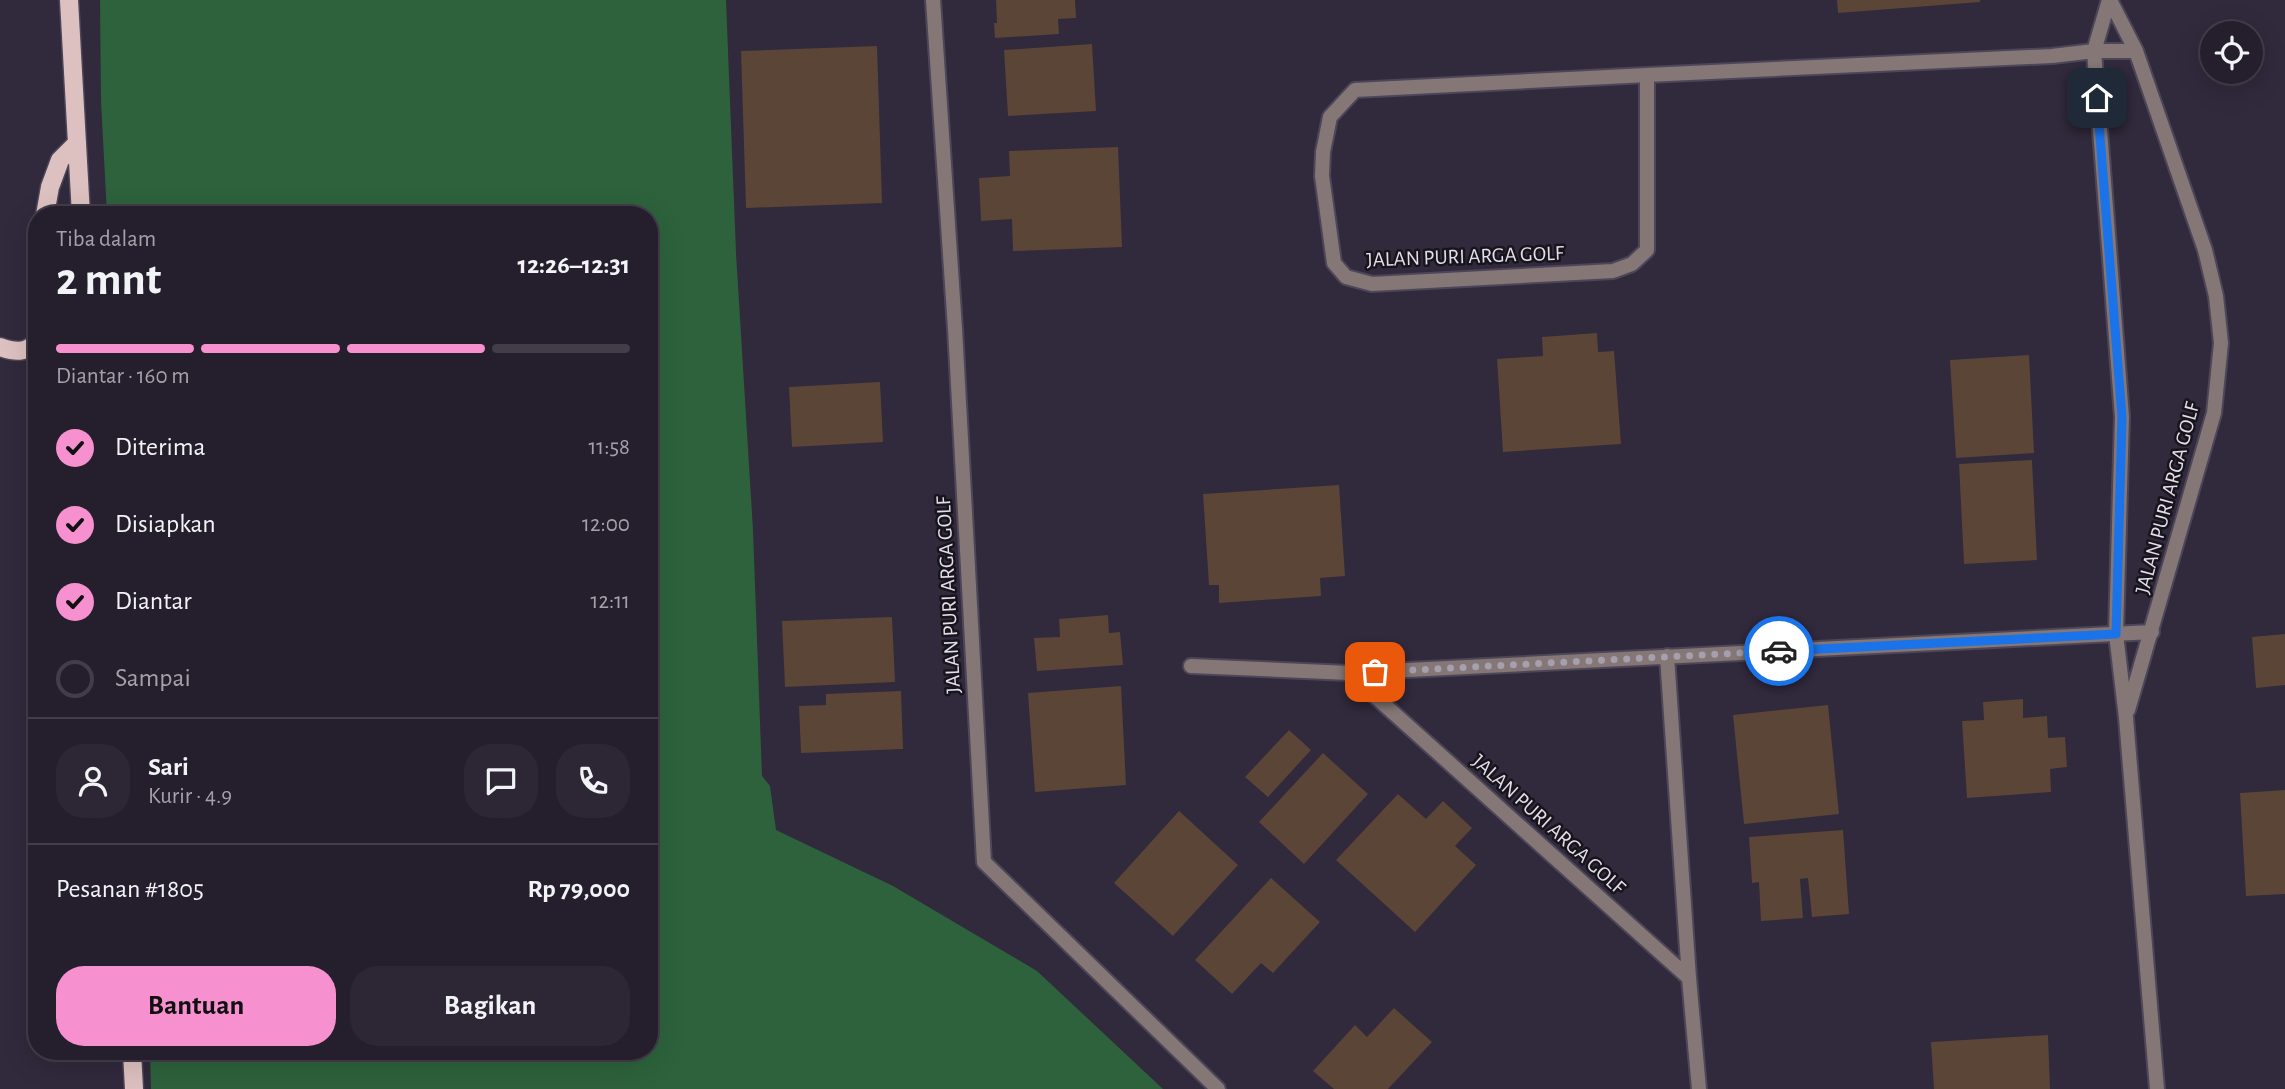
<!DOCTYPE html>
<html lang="id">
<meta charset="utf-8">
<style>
body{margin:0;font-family:"Alegreya Sans",sans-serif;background:#2d2735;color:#f1f3f6;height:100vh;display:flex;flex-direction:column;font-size:26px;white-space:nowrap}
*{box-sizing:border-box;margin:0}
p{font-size:23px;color:#a3a2aa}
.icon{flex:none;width:38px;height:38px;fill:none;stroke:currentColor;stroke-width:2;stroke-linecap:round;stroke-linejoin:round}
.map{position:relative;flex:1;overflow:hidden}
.details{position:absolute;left:28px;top:206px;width:630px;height:854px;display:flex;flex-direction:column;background:#251f2d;border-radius:28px;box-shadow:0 7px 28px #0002,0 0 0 2px #423d49}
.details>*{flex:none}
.tools{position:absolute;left:2200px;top:21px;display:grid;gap:14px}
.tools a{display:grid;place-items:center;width:63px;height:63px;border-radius:50%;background:#251f2d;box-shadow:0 7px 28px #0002,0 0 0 2px #423d49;font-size:35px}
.pin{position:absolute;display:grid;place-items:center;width:60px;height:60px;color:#fff;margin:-30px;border-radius:14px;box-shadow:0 4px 10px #0006}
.courier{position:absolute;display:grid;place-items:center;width:70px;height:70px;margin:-35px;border:5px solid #1a73e8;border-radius:50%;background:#fff;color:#222;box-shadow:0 2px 9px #0007}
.summary em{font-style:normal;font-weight:700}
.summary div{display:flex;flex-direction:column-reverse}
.summary{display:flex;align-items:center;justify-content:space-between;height:119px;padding:0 28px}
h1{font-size:46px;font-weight:700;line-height:52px}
.bar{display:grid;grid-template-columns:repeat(4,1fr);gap:10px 7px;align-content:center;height:84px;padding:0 28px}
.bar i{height:9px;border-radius:5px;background:#423d49}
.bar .active{background:#f690cf}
.bar p{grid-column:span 4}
.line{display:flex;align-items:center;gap:18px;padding:0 28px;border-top:2px solid #423d49}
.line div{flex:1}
.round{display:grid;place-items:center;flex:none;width:74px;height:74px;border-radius:28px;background:#2d2735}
ol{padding:0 28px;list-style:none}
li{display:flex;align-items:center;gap:21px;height:77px}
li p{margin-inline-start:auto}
li .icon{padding:7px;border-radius:50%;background:#f690cf;color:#111;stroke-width:4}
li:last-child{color:#a3a2aa}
li i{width:38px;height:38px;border:4px solid #423d49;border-radius:50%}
.cta{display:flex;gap:14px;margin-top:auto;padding:14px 28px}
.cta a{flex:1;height:80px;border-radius:28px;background:#f690cf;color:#111;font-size:28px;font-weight:700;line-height:80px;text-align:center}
.cta a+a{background:#2d2735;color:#f1f3f6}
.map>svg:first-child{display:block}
</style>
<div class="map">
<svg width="2285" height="1089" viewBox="0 0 2285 1089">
<rect width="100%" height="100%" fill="#31293c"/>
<path fill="#2d623c" d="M100 0H726L736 253 753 530 762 776 770 786 776 830 893 886 1037 971 1163 1089H151L150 1052H649V215H107L101 101Z"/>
<path fill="#5a4537" d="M996 0H1075L1076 18 1058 19 1059 34 995 38 994 23H997Z
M1837 0H1980V2L1838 13Z
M1092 44 1096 111 1008 116 1004 50Z
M877 46 882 203 746 208 741 51Z
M1118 147 1122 247 1013 251 1012 219 981 221 979 178 1010 176 1009 151Z
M1597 333 1598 352 1614 351 1621 444 1503 452 1497 359 1543 356 1542 337Z
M2029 355 2034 453 1956 458 1950 360Z
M880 382 883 442 792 447 789 387Z
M2032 460 2037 560 1964 564 1959 464Z
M1339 485 1345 576 1320 578 1321 596 1219 603V585H1209L1203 494Z
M1108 615 1109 633 1120 632 1123 665 1037 671 1034 638 1060 637 1059 619Z
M892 617 895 682 785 687 782 621Z
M2285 634V685L2256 688 2252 637Z
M1121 686 1126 785 1035 792 1028 693Z
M901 691 903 749 801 753 799 706 826 705V694Z
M2023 699V718L2047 716 2048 738 2065 737 2067 767 2050 769 2051 792 1967 798 1962 721 1984 720 1983 702Z
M1828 705 1839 814 1744 824 1733 715Z
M1289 730 1311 750 1268 797 1245 777Z
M1323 753 1368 794 1304 864 1259 822Z
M2285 790V894L2246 896 2240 793Z
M1398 794 1426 819 1443 801 1472 828 1455 846 1476 865 1415 932 1336 860Z
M1179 811 1238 865 1173 936 1114 883Z
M1843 830 1849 914 1812 917 1808 878 1800 879 1803 918 1761 921 1759 882 1752 883 1749 837Z
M1271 878 1320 922 1273 973 1261 963 1232 994 1195 960Z
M1394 1008 1432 1042 1388 1089H1334L1313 1071 1355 1025 1367 1037Z
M2048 1035 2050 1089H1934L1931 1042Z"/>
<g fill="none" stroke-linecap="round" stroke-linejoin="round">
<g stroke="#4d4658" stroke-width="18">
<path id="street" d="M933 0 955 329 984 862 1218 1089
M2109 0 2094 51 2122 417 2116 634 2126 718 2157 1089
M2110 0 2136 51 2205 250 2216 296 2221 343 2214 413 2128 710
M1647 75V250L1632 264 1613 271 1372 284 1346 277 1334 263 1322 176 1323 152 1330 117 1355 90Z
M1647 75 2052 56 2094 51H2136
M1667 656 1689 978
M1191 666 1349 673 2152 632
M1349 673 1689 978 1699 1089"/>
</g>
<g stroke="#4d4658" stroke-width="21">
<path id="primary" d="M69 0 81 215
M45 215 50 187 60 160 76 144
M0 347C14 352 27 354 37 341
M132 1052 134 1089"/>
</g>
<use href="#street" stroke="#857776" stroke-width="14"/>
<use href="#primary" stroke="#ddc1c0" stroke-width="18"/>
</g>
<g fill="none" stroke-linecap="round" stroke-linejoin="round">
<path stroke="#a59fae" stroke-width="7" stroke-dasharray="0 12.6" d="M1375 672 1779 651"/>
<path stroke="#1a73e8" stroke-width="9" d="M1779 651 2116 634 2122 417 2097 98"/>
</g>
<g text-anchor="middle" stroke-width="5" stroke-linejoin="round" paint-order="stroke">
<g font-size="21" fill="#e3deeb" stroke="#17141c">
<text transform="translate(1465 256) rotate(-2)" y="7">JALAN PURI ARGA GOLF</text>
<text transform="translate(2167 498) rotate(-75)" y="7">JALAN PURI ARGA GOLF</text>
<text transform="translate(948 595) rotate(-93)" y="7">JALAN PURI ARGA GOLF</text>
<text transform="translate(1549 824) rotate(42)" y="7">JALAN PURI ARGA GOLF</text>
</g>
</g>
</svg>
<div class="tools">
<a><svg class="icon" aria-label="locate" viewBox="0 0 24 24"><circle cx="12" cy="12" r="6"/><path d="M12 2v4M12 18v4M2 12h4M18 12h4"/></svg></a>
</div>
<div class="pin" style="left:1375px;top:672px;background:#ea580c"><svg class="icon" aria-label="bag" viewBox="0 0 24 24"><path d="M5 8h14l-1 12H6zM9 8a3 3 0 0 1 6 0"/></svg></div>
<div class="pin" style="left:2097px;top:98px;background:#1f2937"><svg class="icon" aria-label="home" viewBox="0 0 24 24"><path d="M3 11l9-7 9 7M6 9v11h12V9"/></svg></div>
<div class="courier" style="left:1779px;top:651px"><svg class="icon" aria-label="car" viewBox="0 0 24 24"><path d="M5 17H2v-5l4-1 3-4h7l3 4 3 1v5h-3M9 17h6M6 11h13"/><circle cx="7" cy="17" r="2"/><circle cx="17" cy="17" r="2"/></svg></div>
<section class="details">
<div class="summary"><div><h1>2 mnt</h1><p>Tiba dalam</p></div><em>12:26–12:31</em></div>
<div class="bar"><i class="active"></i><i class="active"></i><i class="active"></i><i></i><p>Diantar · 160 m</p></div>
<ol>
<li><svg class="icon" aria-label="check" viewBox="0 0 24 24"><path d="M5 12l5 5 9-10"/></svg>Diterima<p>11:58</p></li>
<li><svg class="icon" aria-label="check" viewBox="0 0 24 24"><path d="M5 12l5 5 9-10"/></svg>Disiapkan<p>12:00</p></li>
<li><svg class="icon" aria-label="check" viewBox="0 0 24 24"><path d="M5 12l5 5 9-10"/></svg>Diantar<p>12:11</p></li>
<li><i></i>Sampai</li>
</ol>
<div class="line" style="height:126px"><a class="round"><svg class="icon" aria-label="person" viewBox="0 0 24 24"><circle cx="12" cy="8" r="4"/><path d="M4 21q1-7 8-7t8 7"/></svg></a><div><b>Sari</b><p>Kurir · 4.9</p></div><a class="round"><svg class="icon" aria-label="chat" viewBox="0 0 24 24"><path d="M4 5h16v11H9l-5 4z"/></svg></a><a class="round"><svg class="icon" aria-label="phone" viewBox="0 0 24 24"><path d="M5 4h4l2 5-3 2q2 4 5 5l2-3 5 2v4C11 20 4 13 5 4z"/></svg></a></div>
<div class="line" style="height:91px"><div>Pesanan #1805</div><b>Rp 79,000</b></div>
<div class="cta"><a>Bantuan</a><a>Bagikan</a></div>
</section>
</div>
